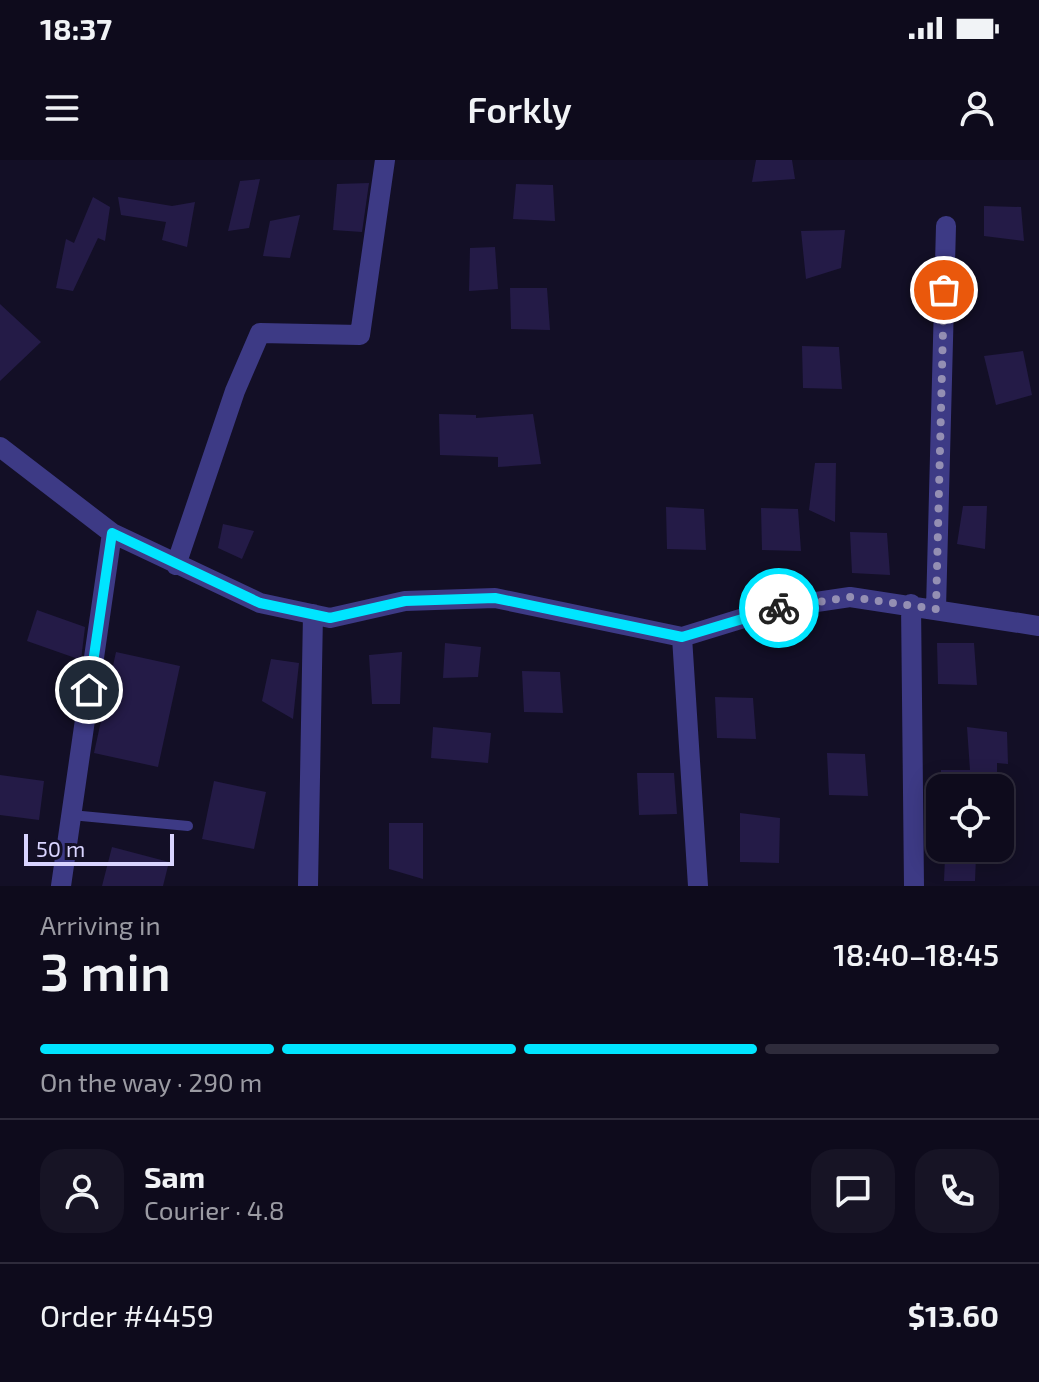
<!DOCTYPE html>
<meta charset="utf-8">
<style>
body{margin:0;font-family:"Exo 2",sans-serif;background:#171425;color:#f1f3f6;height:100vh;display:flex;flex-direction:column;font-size:30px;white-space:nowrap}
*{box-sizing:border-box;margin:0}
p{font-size:26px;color:#9b9ba3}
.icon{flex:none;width:44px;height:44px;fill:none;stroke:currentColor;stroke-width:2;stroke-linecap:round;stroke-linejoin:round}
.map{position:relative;height:726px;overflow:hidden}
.drawer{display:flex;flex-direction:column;background:#0e0b1c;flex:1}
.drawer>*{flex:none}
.fabs{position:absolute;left:926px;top:614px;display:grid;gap:16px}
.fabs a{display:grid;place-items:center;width:88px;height:88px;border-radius:16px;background:#0e0b1c;box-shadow:0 4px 20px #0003,0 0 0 2px #2e2b3b;font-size:40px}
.scale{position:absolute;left:24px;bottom:20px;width:150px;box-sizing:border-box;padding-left:8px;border:4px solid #d9d4ff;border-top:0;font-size:22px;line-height:28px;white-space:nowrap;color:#d9d4ff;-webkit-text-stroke:6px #130f26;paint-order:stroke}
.pin{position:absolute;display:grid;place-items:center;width:68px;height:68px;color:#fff;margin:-34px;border:4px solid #fff;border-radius:50%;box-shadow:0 2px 8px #0007}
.courier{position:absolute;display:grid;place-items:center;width:80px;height:80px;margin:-40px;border:6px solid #00e5ff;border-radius:50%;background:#fff;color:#222;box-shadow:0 2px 10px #0007}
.overview em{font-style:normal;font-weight:600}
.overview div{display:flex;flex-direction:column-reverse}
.overview{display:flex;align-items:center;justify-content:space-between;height:136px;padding:0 40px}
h1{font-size:52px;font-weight:600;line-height:60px}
.bar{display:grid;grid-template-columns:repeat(4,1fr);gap:12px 8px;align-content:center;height:96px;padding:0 40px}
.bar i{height:10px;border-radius:6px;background:#2e2b3b}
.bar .on{background:#00e5ff}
.bar p{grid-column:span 4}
.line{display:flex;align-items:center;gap:20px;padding:0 40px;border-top:2px solid #2e2b3b}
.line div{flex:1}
.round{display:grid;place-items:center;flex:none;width:84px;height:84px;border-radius:24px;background:#171425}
.status{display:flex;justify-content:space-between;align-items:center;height:56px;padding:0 40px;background:#0e0b1c;direction:ltr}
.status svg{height:22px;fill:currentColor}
header{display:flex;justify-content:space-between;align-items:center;height:104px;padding:0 40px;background:#0e0b1c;font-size:36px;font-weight:600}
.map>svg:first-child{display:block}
</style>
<div class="status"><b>18:37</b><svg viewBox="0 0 49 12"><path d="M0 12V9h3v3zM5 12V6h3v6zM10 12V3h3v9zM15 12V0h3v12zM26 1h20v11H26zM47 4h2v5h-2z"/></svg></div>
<header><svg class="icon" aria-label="menu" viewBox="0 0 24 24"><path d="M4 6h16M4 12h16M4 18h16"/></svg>Forkly<svg class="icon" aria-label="person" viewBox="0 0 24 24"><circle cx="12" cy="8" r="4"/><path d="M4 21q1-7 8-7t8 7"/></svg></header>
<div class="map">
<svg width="1039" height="726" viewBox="0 0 1039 726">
<rect width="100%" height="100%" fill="#130f26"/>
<path fill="#241b47" d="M756 0H792L795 19 752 22Z
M260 19 249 68 228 71 240 21Z
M369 23 362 72 333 70 337 24Z
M516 24 553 25 555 61 513 59Z
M93 37 110 47 105 81 98 78 73 131 56 128 66 79 74 83Z
M118 37 172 46 195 42 187 87 162 80 166 62 121 55Z
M984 46 1021 47 1024 81 984 76Z
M300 55 290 98 263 96 270 61Z
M845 70 841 108 806 119 801 71Z
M495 87 498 129 469 131 470 88Z
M510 128H547L550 170 511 169Z
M0 144 41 182 0 221Z
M802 186 839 187 842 229 803 228Z
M1023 191 1032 235 996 245 984 196Z
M439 254 476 255V258L533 254 541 304 498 307V297L440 295Z
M815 303H836L835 362 809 350Z
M963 346H987L985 389 957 384Z
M666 347 704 349 706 390 667 389Z
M761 348 798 349 801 391 762 390Z
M223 364 254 371 242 399 218 388Z
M850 372 887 373 890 415 852 413Z
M37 450 85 467 81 500 27 481Z
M445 483 481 487 478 517 443 518Z
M937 483H974L977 525 938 524Z
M116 492 180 506 158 607 94 593Z
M402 492 400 544H372L369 495Z
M271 499 299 503 293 559 262 541Z
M522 511 560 512 563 553 524 552Z
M715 537 753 538 756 579 717 578Z
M433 567 491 573 488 603 431 598Z
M967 567 1007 572 1008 604 997 603V628H941V610H970Z
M827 593 865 594 868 636 829 635Z
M637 613H674L677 654 639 655Z
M0 615 44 621 39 660 0 655Z
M214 621 266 632 254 689 202 679Z
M740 653 780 658 779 703 740 702Z
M389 663H423V719L389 709Z
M112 687 169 702 163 726H102Z
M945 697H976L975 721H944Z"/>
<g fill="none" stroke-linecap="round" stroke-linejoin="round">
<path stroke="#3d3a85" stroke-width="10" d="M71 655 188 666"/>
<path stroke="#3d3a85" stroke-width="20" d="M0 287 112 373 260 443 330 458 405 441 495 438 682 477 776 448 850 437 1039 466
M176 405 235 231 260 173 360 175 385 0
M911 444 914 726
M936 449 946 66
M682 477 698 726
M61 726 112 373
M308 726 313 454"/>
</g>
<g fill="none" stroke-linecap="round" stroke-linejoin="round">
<path stroke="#948fb3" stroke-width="8" stroke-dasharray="0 14.4" d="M779 448 850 437 936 449 944 130"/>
<path stroke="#00e5ff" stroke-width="10" d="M89 530 112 373 260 443 330 458 405 441 495 438 682 477 779 448"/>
</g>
</svg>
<div class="fabs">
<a><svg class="icon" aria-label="locate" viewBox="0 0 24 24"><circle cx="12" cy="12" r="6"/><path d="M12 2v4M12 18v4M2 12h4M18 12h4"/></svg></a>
</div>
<div class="scale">50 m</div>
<div class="pin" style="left:944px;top:130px;background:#ea580c"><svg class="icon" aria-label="bag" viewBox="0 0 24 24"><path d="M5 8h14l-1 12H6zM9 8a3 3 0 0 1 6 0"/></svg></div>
<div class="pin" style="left:89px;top:530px;background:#1f2937"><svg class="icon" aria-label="home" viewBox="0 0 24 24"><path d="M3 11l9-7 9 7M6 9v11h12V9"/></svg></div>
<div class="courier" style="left:779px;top:448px"><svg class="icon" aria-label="bike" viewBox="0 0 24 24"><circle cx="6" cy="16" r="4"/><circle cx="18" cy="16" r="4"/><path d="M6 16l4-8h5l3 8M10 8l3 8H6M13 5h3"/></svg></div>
</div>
<section class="drawer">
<div class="overview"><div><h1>3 min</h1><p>Arriving in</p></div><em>18:40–18:45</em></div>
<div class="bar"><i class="on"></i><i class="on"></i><i class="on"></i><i></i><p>On the way · 290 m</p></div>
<div class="line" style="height:144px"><a class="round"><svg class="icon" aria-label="person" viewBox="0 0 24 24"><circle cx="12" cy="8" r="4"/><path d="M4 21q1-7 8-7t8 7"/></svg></a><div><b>Sam</b><p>Courier · 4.8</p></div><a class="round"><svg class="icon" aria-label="chat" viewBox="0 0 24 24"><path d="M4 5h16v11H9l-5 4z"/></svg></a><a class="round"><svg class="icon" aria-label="phone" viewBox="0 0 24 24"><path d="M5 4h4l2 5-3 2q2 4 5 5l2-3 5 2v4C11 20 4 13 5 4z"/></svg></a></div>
<div class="line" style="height:104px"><div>Order #4459</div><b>$13.60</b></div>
</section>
